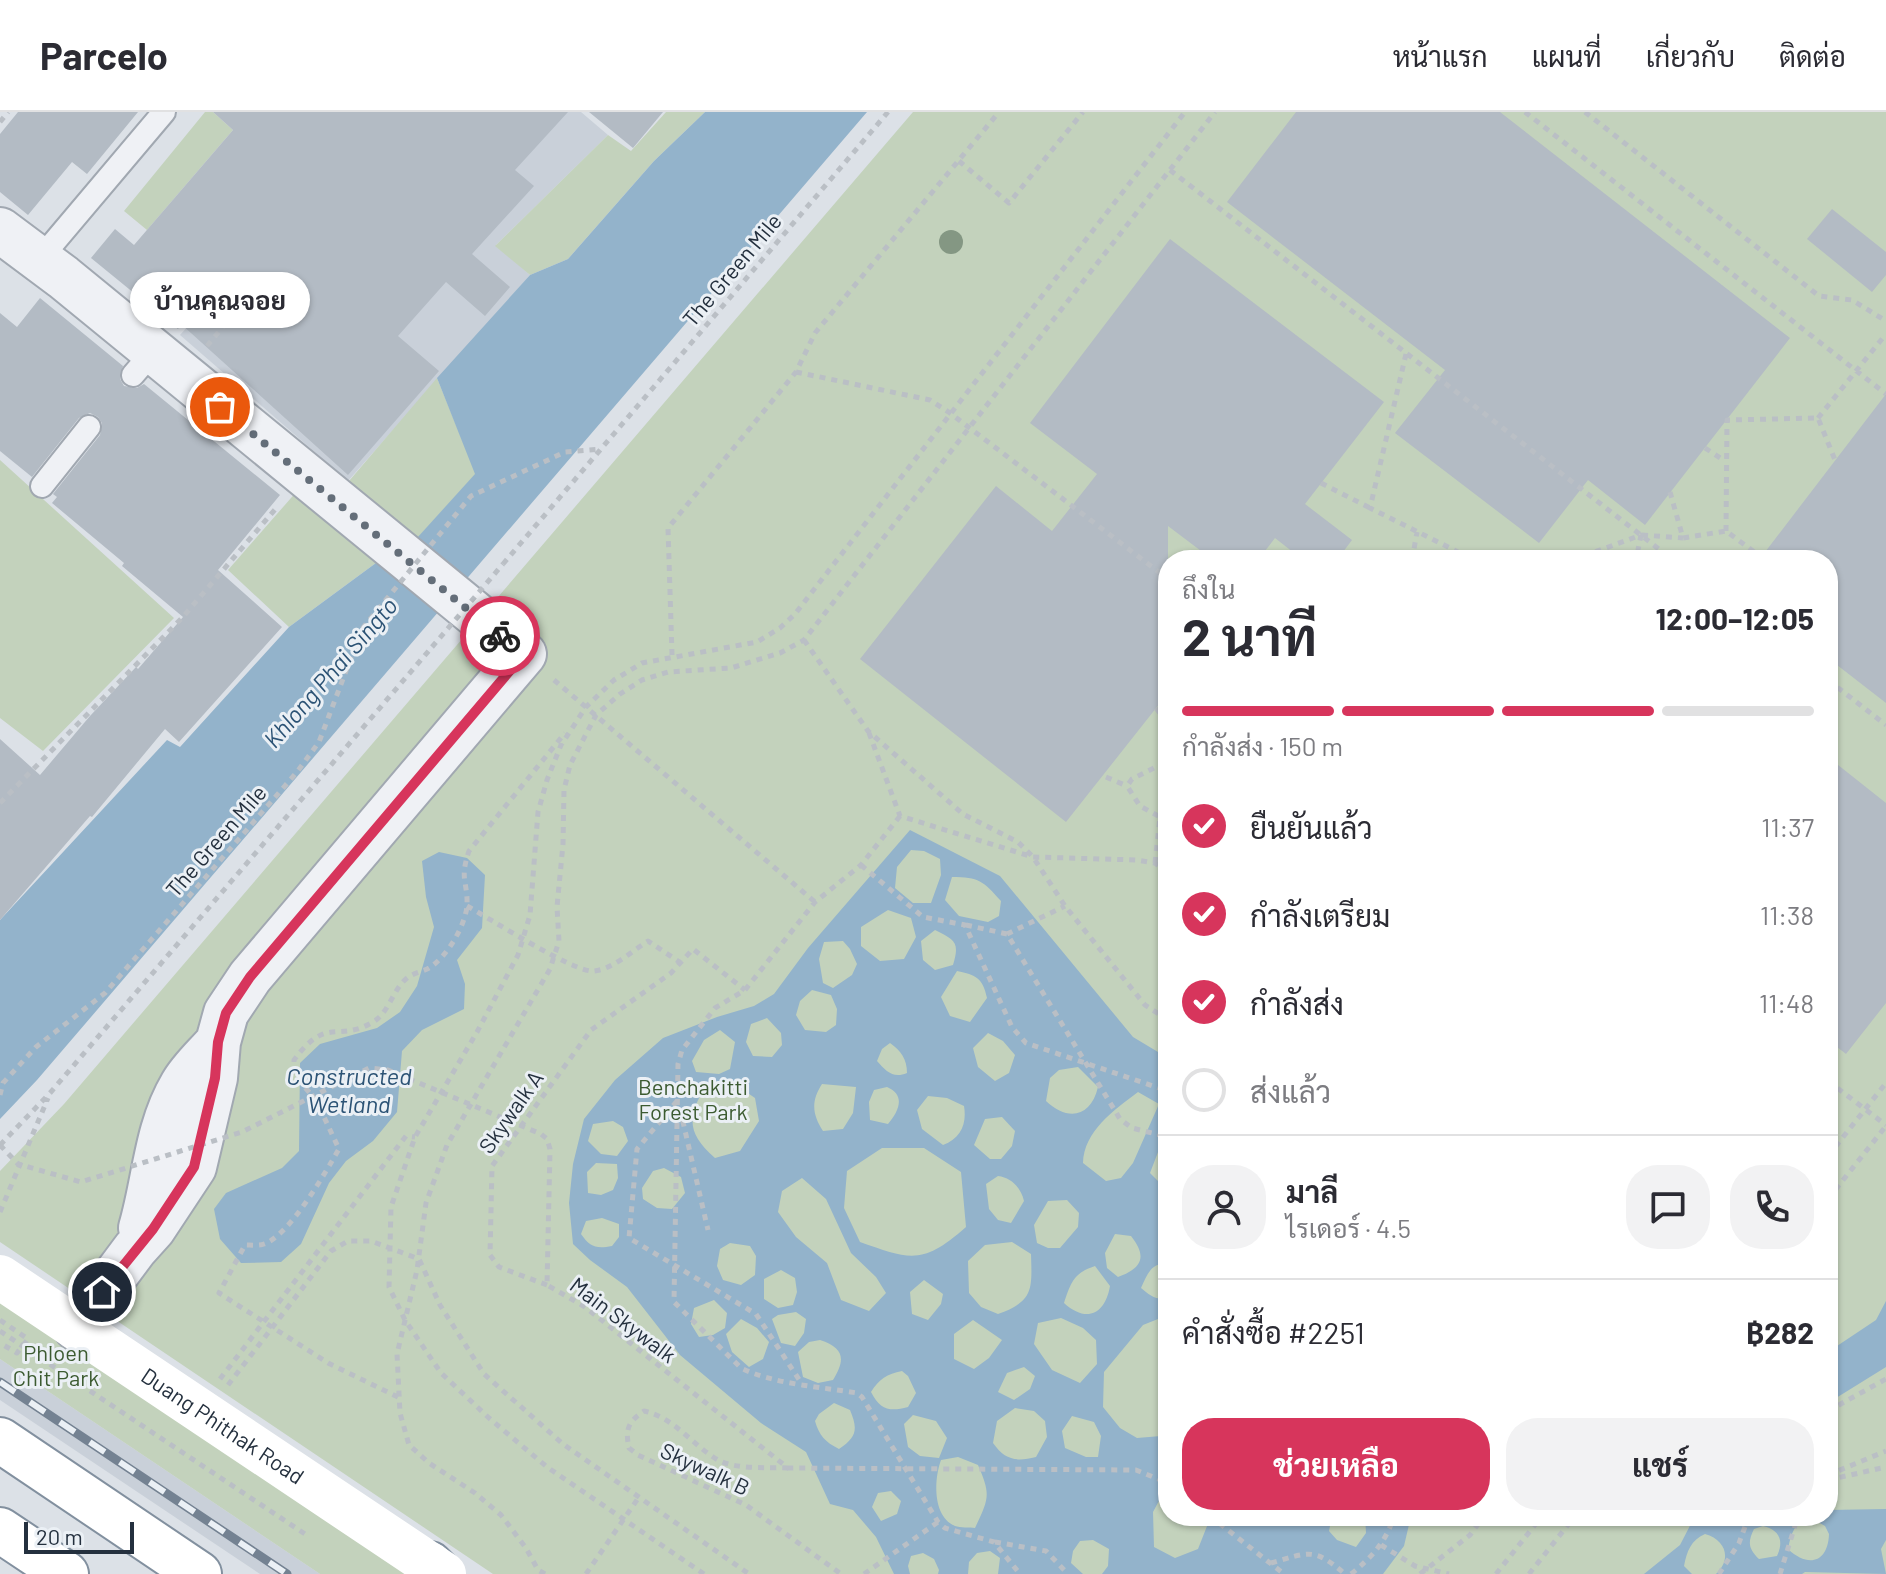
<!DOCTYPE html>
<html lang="th">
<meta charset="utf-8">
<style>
body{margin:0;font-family:Barlow,Sarabun,sans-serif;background:#f2f2f3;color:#2b2b33;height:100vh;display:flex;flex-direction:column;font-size:30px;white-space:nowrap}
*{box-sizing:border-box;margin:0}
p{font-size:26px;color:#7c7c81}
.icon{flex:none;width:44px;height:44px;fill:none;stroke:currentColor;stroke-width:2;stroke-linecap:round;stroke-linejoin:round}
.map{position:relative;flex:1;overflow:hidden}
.details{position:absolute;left:1158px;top:438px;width:680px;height:976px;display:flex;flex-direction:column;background:#fff;border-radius:32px;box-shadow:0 2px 6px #0004}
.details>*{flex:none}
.scale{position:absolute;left:24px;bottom:20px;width:110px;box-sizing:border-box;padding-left:8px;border:4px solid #24303e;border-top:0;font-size:22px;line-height:28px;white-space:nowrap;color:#24303e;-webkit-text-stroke:6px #ebf0f5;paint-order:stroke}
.pin{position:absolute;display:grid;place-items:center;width:68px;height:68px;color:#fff;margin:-34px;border:4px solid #fff;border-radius:50%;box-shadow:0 2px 8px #0007}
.courier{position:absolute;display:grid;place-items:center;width:80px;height:80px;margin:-40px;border:6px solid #d7355c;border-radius:50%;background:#fff;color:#222;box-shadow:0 2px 10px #0007}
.bubble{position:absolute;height:56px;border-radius:28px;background:#fff;box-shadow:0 2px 6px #0004;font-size:26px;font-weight:700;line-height:56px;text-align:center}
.summary em{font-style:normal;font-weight:700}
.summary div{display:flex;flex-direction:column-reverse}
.summary{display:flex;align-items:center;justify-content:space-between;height:136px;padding:0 24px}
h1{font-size:52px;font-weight:700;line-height:60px}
.bar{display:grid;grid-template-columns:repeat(4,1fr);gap:12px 8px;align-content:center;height:96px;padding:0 24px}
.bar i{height:10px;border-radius:6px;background:#e1e1e2}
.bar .active{background:#d7355c}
.bar p{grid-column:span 4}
.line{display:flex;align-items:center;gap:20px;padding:0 24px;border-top:2px solid #e1e1e2}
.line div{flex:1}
.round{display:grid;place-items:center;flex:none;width:84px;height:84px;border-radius:32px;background:#f2f2f3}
ol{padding:0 24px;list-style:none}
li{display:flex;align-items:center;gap:24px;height:88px}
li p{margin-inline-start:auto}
li .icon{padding:8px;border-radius:50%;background:#d7355c;color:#fff;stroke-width:4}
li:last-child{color:#7c7c81}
li i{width:44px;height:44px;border:4px solid #e1e1e2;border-radius:50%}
.button{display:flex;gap:16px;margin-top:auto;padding:16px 24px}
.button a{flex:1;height:92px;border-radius:32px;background:#d7355c;color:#fff;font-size:32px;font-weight:700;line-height:92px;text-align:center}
.button a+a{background:#f2f2f3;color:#2b2b33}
header{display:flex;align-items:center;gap:48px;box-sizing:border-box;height:112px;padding:0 40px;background:#fff;border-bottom:2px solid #e1e1e2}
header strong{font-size:38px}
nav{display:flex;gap:44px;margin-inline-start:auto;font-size:28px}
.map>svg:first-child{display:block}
</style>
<header>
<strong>Parcelo</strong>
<nav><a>หน้าแรก</a><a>แผนที่</a><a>เกี่ยวกับ</a><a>ติดต่อ</a></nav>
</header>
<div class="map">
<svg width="1886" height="1462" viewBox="0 0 1886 1462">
<rect width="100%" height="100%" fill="#dce1e7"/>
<path fill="#c9d0d9" d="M383 0H581L608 23 496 133 530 163 348 369 180 223Z
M0 1247 320 1462H260L0 1288Z"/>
<path fill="#c3d2bc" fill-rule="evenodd" d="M205 0H213L233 18 147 118 124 99Z
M666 0H705L654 49 568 147 530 163 495 134 608 23 631 39Z
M913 0H1886V1462H493L0 1130V1059L64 992ZM1168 448H1828V1404H1168Z
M437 266 476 362 417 427 349 369Z
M0 348 174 506 43 639 0 606Z
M298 378 380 448 289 515 228 458Z
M0 1185 412 1462H320L0 1247Z"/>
<path fill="#93b3cb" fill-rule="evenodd" d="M705 0H867L37 968 0 1007V808L167 628 180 635 289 515 380 448 417 426 475 362 437 266 530 163 568 147 654 49Z
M910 718 1000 764 1133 925 1168 946V1014L1150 1061 1162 1073 1168 1074V1152C1151 1150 1147 1163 1141 1176 1149 1183 1157 1189 1168 1186V1203L1143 1213 1104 1260 1103 1295 1120 1316 1137 1326 1161 1324 1168 1319V1372L1153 1400 1154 1435 1175 1446 1198 1437 1211 1404H1244L1247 1409 1273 1407 1275 1404H1294L1297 1407 1310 1404H1332L1329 1419 1337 1428 1356 1435 1366 1421 1365 1404H1411L1404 1434 1383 1462H1102L1108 1454 1109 1437 1093 1428 1080 1429 1073 1439 1071 1451 1083 1462H998L1000 1446 990 1439 977 1441 969 1450 968 1462H938L939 1458 934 1447 923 1441 911 1444 908 1454 910 1462H894L876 1425 853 1398 830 1392 806 1340 761 1311 680 1243 627 1175 590 1148 573 1132 569 1091 573 1052 584 1007 615 968 663 926 717 905 754 894 774 882 808 836ZM911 738 924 739 940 747 941 763 931 791H913L895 776 897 755ZM952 765C979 765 983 769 1001 789L999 804 988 810 959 804 945 788ZM888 798 911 806 916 825 904 847 880 849 861 834V815ZM935 818C955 828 960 830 953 853L935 858 923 848 921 829ZM843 829 850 837 857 852 852 863 833 876 823 871 819 847 824 830ZM957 859C976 863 983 866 987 886L970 910 950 904 941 885ZM812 878 831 883 837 897 836 913 826 920 805 918 796 903 800 889ZM767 906 781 921 782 933 772 945 753 944 746 930 751 912ZM720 918 735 930 730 957 719 962 696 960 692 949 704 928ZM988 921 1003 929 1015 943 1009 961 995 969 978 955 973 936ZM890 931C901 939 907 947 907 961 893 967 886 959 877 949L882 937ZM1078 955 1098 975C1091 1005 1068 1010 1046 989L1050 966 1059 958ZM733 971 755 986 759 1009 740 1039 715 1046C687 1021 687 1006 705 975ZM822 972 856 975 853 1001 843 1017 823 1019C812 1002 811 989 822 972ZM887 975C906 983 899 999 888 1012L870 1008 869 990 874 978ZM1138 980 1159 992 1133 1051 1121 1066 1106 1069 1083 1051C1084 1019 1114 998 1138 980ZM928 984 947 986 964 994C967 1012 961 1026 943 1033L922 1017 917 998ZM1002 1005 1015 1019 1012 1034 1001 1047H990L974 1033 985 1007ZM613 1009 623 1015 628 1029 617 1044 601 1042 588 1029 593 1012ZM882 1036H924L961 1060 966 1115C923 1153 911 1148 860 1130L844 1096 847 1059ZM596 1051 617 1052 618 1066 613 1078 601 1083 588 1081 587 1060ZM664 1056 681 1065 685 1081 672 1097 657 1096 643 1087 642 1076 653 1059ZM998 1064C1012 1066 1021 1076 1024 1089L1011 1111 998 1108 989 1097 986 1072ZM802 1066 826 1087 851 1141 876 1165 886 1181 869 1199 841 1188 827 1151 796 1125 778 1100 782 1079ZM1067 1088 1079 1101 1078 1115 1060 1136H1048L1037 1131 1034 1113 1048 1089ZM602 1106 619 1112V1125L612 1134C596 1137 590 1135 581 1122L586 1109ZM1115 1122 1131 1124C1147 1144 1143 1156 1118 1165L1107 1156 1105 1141ZM1012 1130 1031 1142C1032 1177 1034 1189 998 1202L981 1195 969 1181 968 1149 985 1133ZM730 1131 750 1134 756 1144 755 1163 741 1173 723 1168 717 1154 720 1137ZM1095 1154 1110 1174C1105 1203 1086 1211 1064 1191 1071 1170 1074 1161 1095 1154ZM781 1158 795 1166 797 1180 793 1193 778 1196 764 1187V1167ZM924 1168 943 1182 941 1192 928 1208 912 1202 910 1180ZM714 1188 727 1201 725 1216 713 1223 699 1225 691 1212 694 1196ZM796 1200 806 1207 804 1221 795 1234 781 1231 772 1207 778 1203ZM1061 1206 1083 1216 1096 1228 1097 1252 1080 1271 1052 1258 1034 1232 1038 1211ZM741 1207 757 1216 769 1230 763 1247 749 1255 732 1240 726 1222ZM973 1208 1002 1228 989 1246 974 1257 954 1247V1222ZM820 1228C844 1236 846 1247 833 1268L818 1271 803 1265 798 1240 809 1230ZM1024 1255 1035 1264 1030 1277 1014 1288 998 1280 1007 1261ZM902 1259 908 1264 916 1281 908 1295C890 1300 880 1298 871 1280 879 1267 887 1262 902 1259ZM834 1291 850 1298C858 1317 857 1325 839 1337 825 1330 819 1323 815 1309L819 1302ZM1015 1296 1034 1299 1045 1309 1047 1325 1036 1345C1016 1350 1005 1348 993 1331L997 1309ZM913 1303 936 1309 947 1326 939 1346 920 1344 908 1335 904 1312ZM1072 1304 1094 1310 1101 1324 1098 1345H1086L1065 1336 1062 1319ZM958 1345 978 1353C991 1383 989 1386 975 1416 970 1415 960 1416 955 1414 932 1404 934 1367 941 1348ZM891 1379 901 1389 897 1402 881 1409 872 1395 878 1381Z
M439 740 467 746 485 763 482 816 457 848 465 872 464 897 422 918 402 939 397 1000 373 1029 346 1049 329 1071 301 1132 281 1150 241 1151 220 1127 214 1097 226 1081 282 1056 299 1039 300 951 320 932 377 916 400 900 417 874 434 815 426 785 422 749Z
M1886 1189V1255L1828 1291V1240L1876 1208Z
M1886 1397V1428L1881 1437 1886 1462 1805 1460 1802 1462H1716C1732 1447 1726 1428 1705 1422 1691 1428 1687 1439 1684 1454L1692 1462H1644L1680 1433 1695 1404H1828V1398ZM1809 1405 1825 1414 1829 1422C1828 1451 1808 1456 1788 1437 1791 1422 1794 1411 1809 1405ZM1763 1414C1780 1418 1784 1429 1777 1444L1759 1447C1749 1437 1747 1431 1754 1417Z"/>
<path fill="#b3bbc4" d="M18 0H138L87 62 72 50 28 103 0 80V22Z
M213 0H568L515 58 534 74 472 142 510 175 485 204 446 170 398 224 439 259 348 363 181 212 178 217 91 146 115 117 134 133 233 18Z
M589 0H663L633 36Z
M1296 0H1500L1790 226 1645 413 1588 368 1539 431 1395 321 1445 258 1227 90Z
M1832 97 1886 140V163L1872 180 1807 127Z
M1170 127 1384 290 1305 392 1352 428 1337 448H1303L1275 426 1258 448H1213L1168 414V581L1066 710 860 547 996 374 1052 419 1097 362 1030 311Z
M40 186 123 254 120 267 124 274 137 276 144 272 280 383 218 458 282 515 179 630 165 617 92 705 90 704 0 808V627L40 663 90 604 136 555 138 557 183 505 122 454 124 451 52 391 57 385 53 382 100 323 102 311 98 305 90 301 79 306 32 365 0 339V201L17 215Z
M1886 282V591L1828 546V448H1759Z
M1828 645 1886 691V891L1846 942 1828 928Z"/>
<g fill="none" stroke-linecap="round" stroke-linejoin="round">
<g stroke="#a1a8b1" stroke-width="26">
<path id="lane" d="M39 148 164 0
M133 263 153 240
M42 374 89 315"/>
</g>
<g stroke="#a1a8b1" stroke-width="48">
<path id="street" d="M0 118 63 165 524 542 250 865 226 901 218 930 215 966 194 1055 153 1117 135 1137 76 1216
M141 1116C155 1068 156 1017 182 973 191 957 206 944 218 930"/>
</g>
<g stroke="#82909f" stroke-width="48">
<path id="highway" d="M0 1328 199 1462
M0 1418 66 1462
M430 1452 440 1462"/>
</g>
<path stroke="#babfc5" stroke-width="5" stroke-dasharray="6 6" stroke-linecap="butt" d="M1525 0 1886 282
M1585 0 1819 184 1852 188 1886 209
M0 10 8 0
M959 49 1009 91 1083 0
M1170 58 1673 448
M207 234 241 193 260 184
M1406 242 1370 396 1474 448
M796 260 930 288 950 301 1168 467
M1818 306 1886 222
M1705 336 1725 349
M1321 371 1370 396
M1670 380 1683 426 1726 419 1761 445
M1726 419 1727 308 1818 306 1835 348
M1642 423 1683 426
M1412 448 1417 420
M1573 448 1641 423 1636 448
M503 452 888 0
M804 528 868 619 963 702 1018 730 1033 745 1065 794 1145 893 1168 908
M672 543 668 416 796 260 815 221 999 0
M554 568 815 790
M1828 568 1886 613
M1156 596 1168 612
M869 621 900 704 1033 745 1137 748 1155 751 1168 761
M1106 665 1127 674
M0 691 182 506 278 394
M900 704 861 753 815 790 745 878 715 896 682 938 678 952 674 1190 741 1256C773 1272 821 1275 857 1281L862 1285 938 1410 945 1416 994 1430 1020 1462
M1155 751 1160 705 1140 694 1127 674 1132 667 1168 649
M861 753 923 805 965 813 1012 915 1026 931 1168 979
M467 794C489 806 574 861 594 859 613 857 632 839 648 829L681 851
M966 813 1007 822 1120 1007 1132 1016 1168 1025
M1007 822 1065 794
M1828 969 1886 1013
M677 989 637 1037 629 1126 756 1202 802 1272
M680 997 708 1118
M0 1033 50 981 432 535
M1828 1044 1886 971
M1828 1087 1886 1014
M0 1100 48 986
M547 1173 499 1155 490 1143 492 1054 591 918 671 861 693 837 745 878
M0 1219 308 1424
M220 1267 406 1024 415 1025
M228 1273 331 1139 348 1129H371L419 1147 440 1193 484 1262 563 1332 749 1462
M398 1285 328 1251 219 1181 245 1133C250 1133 259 1134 264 1132 290 1123 325 1061 339 1037L316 988 294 963V948C327 903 338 931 373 910 389 901 393 877 407 866 413 861 422 860 429 856 447 845 465 814 467 794 468 769 459 768 469 739L565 621
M1828 1299 1886 1267
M788 1356C767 1355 737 1358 718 1348 692 1333 675 1306 644 1299 628 1310 625 1317 629 1336L638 1343 746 1393 841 1462
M1828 1363 1886 1339
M1828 1368 1886 1355
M1210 1404 1284 1462
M995 1430 1046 1439 1068 1462
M1381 1433 1415 1454 1449 1462
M1271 1451C1310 1440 1313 1435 1345 1462
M545 1462 538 1458 526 1436 501 1403 475 1381 429 1351 409 1333 400 1301 397 1242 417 1158 426 1091 447 1033 550 857 559 829 557 795 563 732 564 678 570 653 596 603 620 582 642 568 668 560 731 556 780 541 804 528 1215 0
M586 1462 639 1385
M704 1462 547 1355 489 1306 441 1261 405 1208 389 1175 391 1095 415 1025 477 920 518 843 530 803 538 700 547 668 561 633 586 595 614 568 642 551 757 530 780 516 795 502 1185 0
M864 1462 938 1410
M1351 1462C1372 1445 1386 1430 1394 1404
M1496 1462 1542 1404
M1529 1462 1575 1404
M1719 1462 1739 1431 1749 1404
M1780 1462 1798 1404"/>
<use href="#lane" stroke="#eff1f5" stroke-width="22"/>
<use href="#street" stroke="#eff1f5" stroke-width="44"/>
<path stroke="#fff" stroke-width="44" id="s1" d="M0 1165 444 1462"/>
<use href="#highway" stroke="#fff" stroke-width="44"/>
<g stroke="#748292" stroke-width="9">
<path id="rail" d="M0 1270 287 1462"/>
</g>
<use href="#rail" stroke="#ebf0f5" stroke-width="6" stroke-dasharray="18" stroke-linecap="butt"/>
<path stroke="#babfc5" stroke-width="5" stroke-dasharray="6 6" stroke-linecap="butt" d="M432 535 503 452
M0 983 3 971 36 935 105 881 297 660 319 630 362 517 471 384 565 340 601 337
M0 1033 18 1052 81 1070 242 1020 369 956 388 958 541 1022 547 1027 550 1037 547 1173 585 1195 788 1356 1136 1358 1168 1371
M0 1208 28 1227 17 1241 0 1231
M1420 1462 1470 1423 1484 1404"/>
</g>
<circle fill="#849783" cx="951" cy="130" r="12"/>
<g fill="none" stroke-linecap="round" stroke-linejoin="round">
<path stroke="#646e79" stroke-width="8" stroke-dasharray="0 14.4" d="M220 295 500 524"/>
<path stroke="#d7355c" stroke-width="10" d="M102 1180 153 1117 194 1055 215 966 218 930 226 901 250 865 524 542 500 524"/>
</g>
<g text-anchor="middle" stroke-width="6" stroke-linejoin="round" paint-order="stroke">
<g font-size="22" fill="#24303e" stroke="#ebf0f5">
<text transform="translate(732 158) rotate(-50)" y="8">The Green Mile</text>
<text transform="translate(216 729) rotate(-49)" y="8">The Green Mile</text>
<text transform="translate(511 1000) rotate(-55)" y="8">Skywalk A</text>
<text transform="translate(623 1208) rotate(37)" y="8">Main Skywalk</text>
<text dy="8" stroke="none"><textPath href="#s1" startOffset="268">Duang Phithak Road</textPath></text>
<text transform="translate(705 1357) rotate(25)" y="8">Skywalk B</text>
</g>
<g font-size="22" fill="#3c5b31" stroke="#ebf0f5">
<text x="693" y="983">Benchakitti<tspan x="693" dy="25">Forest Park</tspan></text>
<text x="56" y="1249">Phloen<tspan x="56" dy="25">Chit Park</tspan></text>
</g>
<g font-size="24" font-style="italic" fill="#2c5375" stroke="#ebf0f5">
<text transform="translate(331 561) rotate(-49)" y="8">Khlong Phai Singto</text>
<text x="349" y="973">Constructed<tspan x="349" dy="28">Wetland</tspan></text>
</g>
</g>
</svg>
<div class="scale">20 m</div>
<div class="pin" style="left:220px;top:295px;background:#ea580c"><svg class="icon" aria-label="bag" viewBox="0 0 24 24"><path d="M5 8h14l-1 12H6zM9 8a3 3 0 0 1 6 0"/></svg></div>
<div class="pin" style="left:102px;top:1180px;background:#1f2937"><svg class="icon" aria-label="home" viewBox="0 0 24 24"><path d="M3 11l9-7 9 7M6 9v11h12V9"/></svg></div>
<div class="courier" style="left:500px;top:524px"><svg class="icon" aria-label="bike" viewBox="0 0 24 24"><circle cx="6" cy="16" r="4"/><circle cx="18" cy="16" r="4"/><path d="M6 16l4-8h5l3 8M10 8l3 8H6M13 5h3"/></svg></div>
<div class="bubble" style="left:130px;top:160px;width:180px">บ้านคุณจอย</div>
<section class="details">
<div class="summary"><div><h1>2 นาที</h1><p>ถึงใน</p></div><em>12:00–12:05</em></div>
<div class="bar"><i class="active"></i><i class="active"></i><i class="active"></i><i></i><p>กำลังส่ง · 150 m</p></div>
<ol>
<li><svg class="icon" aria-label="check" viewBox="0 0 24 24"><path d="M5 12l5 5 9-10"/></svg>ยืนยันแล้ว<p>11:37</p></li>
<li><svg class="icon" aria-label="check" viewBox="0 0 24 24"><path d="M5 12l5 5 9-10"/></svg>กำลังเตรียม<p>11:38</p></li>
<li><svg class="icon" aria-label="check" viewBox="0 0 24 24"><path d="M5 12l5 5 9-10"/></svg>กำลังส่ง<p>11:48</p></li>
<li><i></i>ส่งแล้ว</li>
</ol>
<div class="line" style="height:144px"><a class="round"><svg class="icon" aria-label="person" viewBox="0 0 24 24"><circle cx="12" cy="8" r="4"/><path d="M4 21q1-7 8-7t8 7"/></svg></a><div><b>มาลี</b><p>ไรเดอร์ · 4.5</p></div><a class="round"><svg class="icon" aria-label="chat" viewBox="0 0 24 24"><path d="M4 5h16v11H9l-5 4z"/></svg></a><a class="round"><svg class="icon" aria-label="phone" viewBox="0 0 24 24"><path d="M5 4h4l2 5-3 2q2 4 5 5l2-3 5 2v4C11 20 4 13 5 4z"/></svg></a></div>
<div class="line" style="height:104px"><div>คำสั่งซื้อ #2251</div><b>฿282</b></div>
<div class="button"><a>ช่วยเหลือ</a><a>แชร์</a></div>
</section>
</div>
